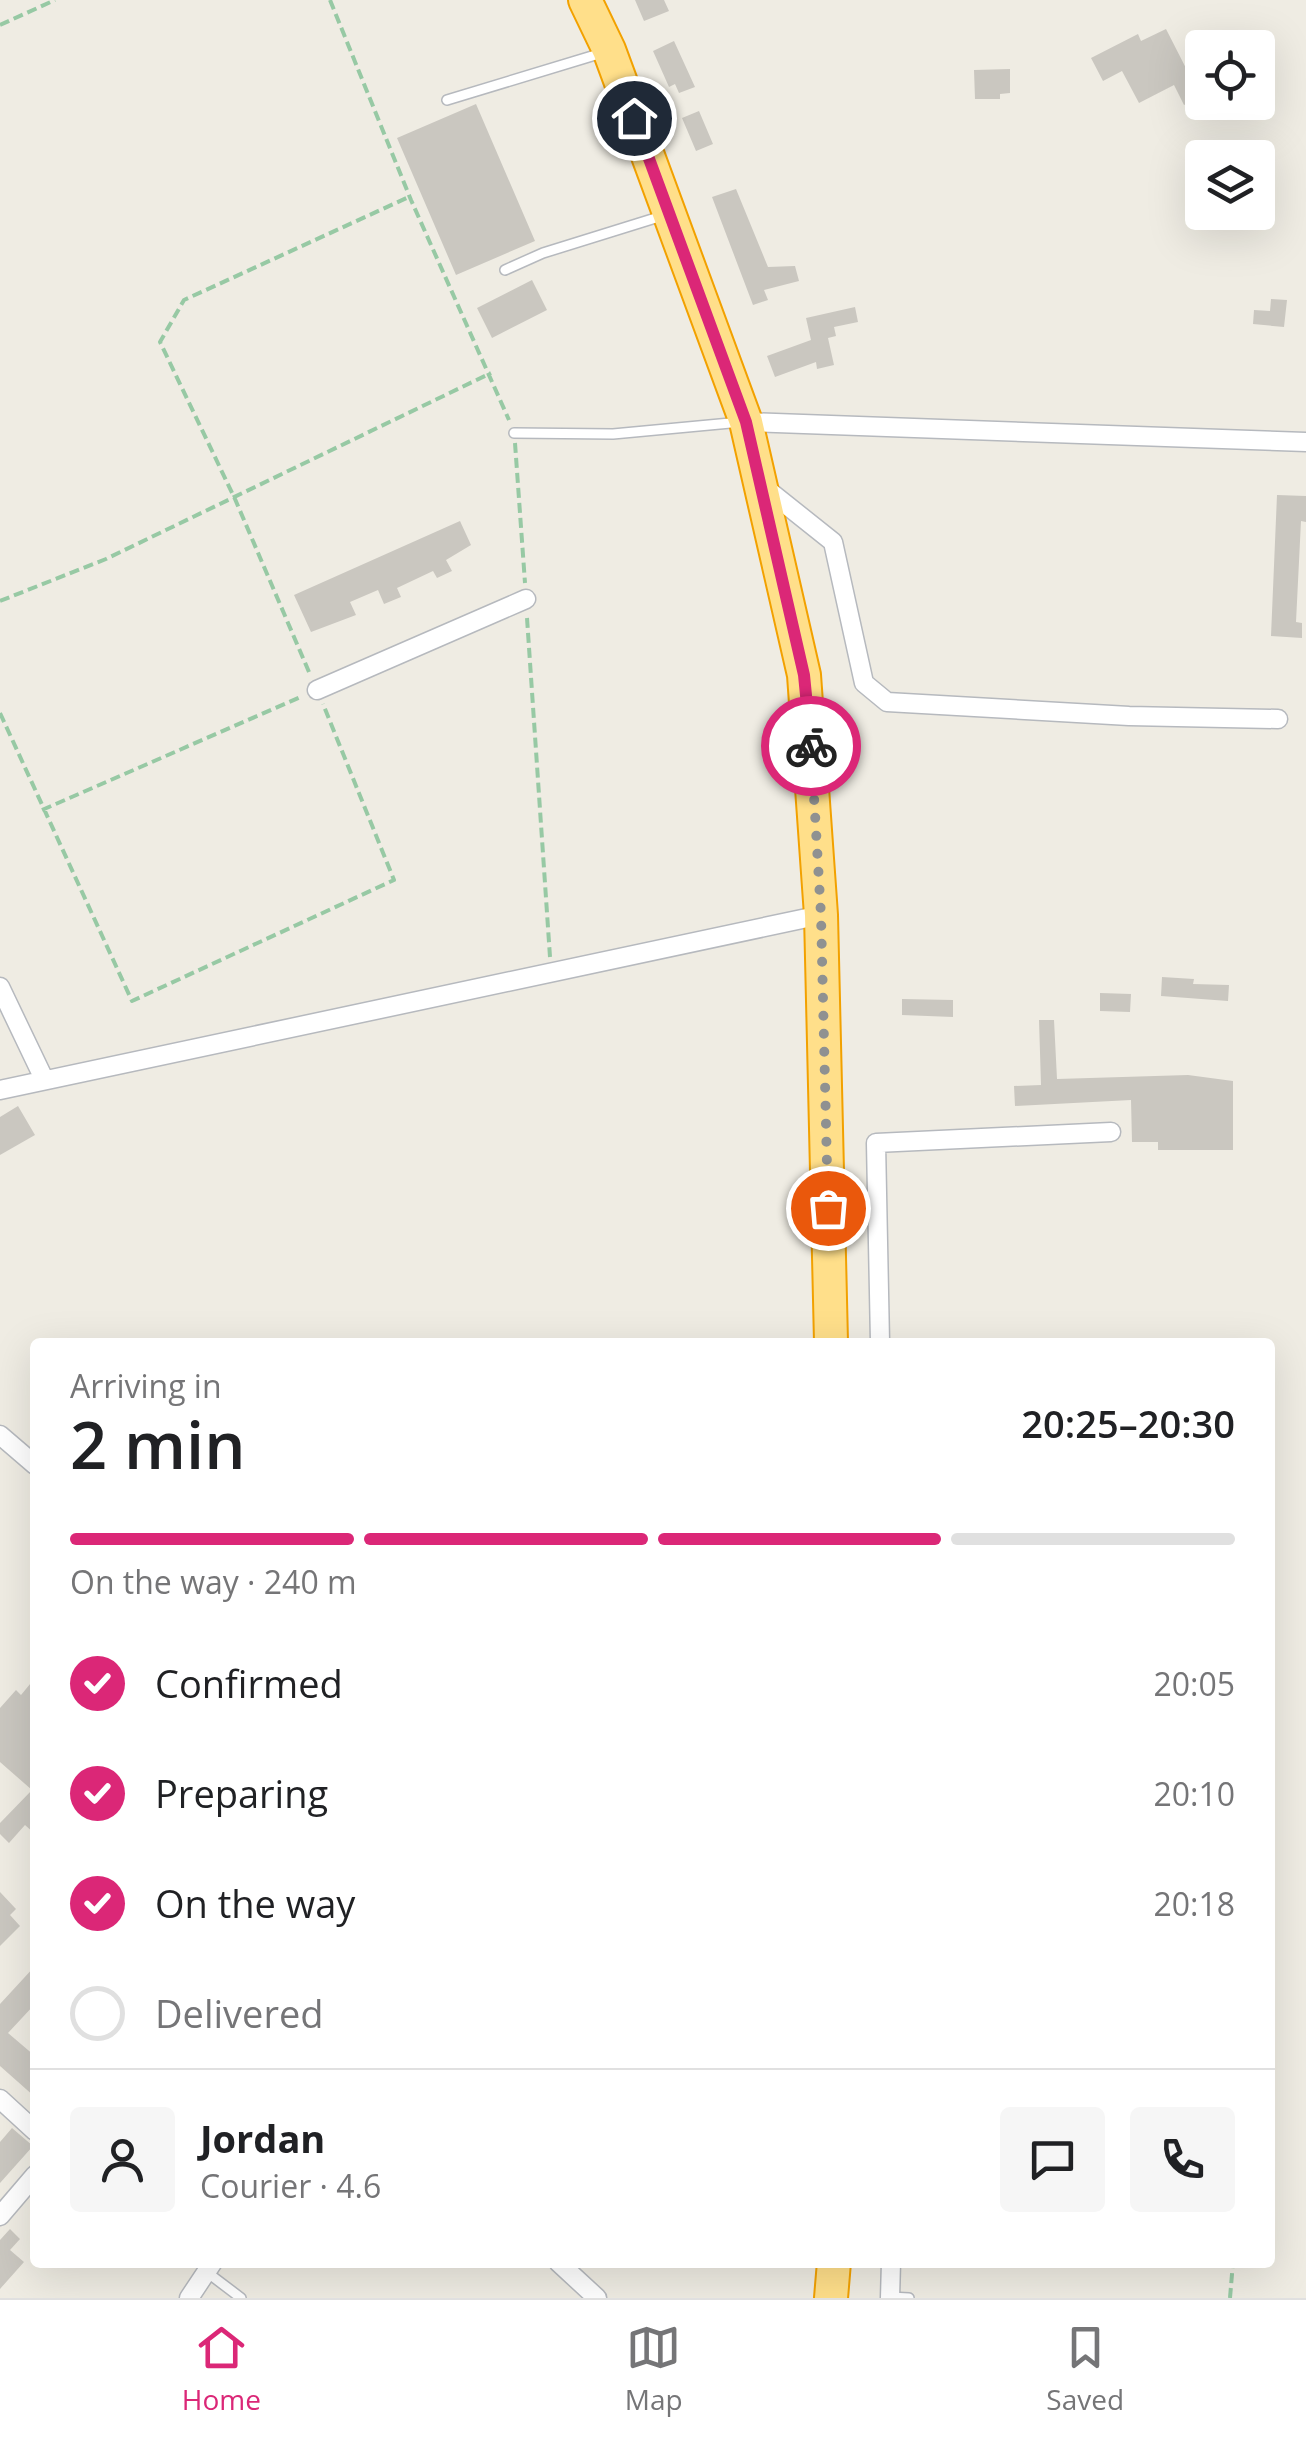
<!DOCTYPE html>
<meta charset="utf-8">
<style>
body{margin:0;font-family:"Open Sans",sans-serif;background:#f6f6f6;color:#202124;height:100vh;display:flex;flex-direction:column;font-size:38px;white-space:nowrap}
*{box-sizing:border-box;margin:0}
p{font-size:32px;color:#757577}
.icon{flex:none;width:55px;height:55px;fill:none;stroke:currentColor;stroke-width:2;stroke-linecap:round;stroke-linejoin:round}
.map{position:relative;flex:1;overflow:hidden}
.side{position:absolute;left:30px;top:1338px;width:1245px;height:930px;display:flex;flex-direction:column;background:#fff;border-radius:10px;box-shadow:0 10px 40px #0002}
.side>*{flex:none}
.controls{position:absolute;left:1185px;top:30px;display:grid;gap:20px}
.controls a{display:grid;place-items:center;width:90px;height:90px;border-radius:10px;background:#fff;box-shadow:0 10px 40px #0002;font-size:50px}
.pin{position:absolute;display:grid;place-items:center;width:85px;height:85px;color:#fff;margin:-42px;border:5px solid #fff;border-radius:50%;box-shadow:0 2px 10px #0007}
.courier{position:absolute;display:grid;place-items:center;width:100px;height:100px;margin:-50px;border:8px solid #db2777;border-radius:50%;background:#fff;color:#222;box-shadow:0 2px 12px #0007}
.headline em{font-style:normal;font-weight:600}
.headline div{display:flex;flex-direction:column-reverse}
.headline{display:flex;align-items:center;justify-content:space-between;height:170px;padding:0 40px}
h1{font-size:65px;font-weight:600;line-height:75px}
.bar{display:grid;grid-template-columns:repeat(4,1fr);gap:15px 10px;align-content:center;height:120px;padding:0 40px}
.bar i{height:12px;border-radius:8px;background:#e0e0e0}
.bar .selected{background:#db2777}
.bar p{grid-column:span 4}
.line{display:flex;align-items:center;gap:25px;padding:0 40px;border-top:2px solid #e0e0e0}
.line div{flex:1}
.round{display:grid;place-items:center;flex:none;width:105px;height:105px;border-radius:10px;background:#f6f6f6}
ol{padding:0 40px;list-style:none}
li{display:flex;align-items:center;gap:30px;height:110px}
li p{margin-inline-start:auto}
li .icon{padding:10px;border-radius:50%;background:#db2777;color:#fff;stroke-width:4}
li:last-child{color:#757577}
li i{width:55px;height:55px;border:5px solid #e0e0e0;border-radius:50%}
.dock{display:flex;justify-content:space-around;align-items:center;height:140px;border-top:2px solid #e0e0e0;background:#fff;font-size:28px;color:#757577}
.dock a{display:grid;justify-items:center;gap:5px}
.dock .selected{color:#db2777}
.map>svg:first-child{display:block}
</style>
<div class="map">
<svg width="1306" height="2298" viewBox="0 0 1306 2298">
<rect width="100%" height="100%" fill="#efece3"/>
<path fill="#cac7c0" d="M635 0H664L669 11 644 21Z
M1166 29 1192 80 1202 75V96L1184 105 1174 85 1139 103 1122 71 1103 81 1091 58 1138 34 1141 41Z
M674 41 695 87 679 93 675 84 669 87 653 51Z
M1010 69V93L1000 94V99H975L974 70Z
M476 104 535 241 456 275 397 138Z
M699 111 713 144 696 151 682 118Z
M736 189 768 267 795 266 799 281 764 290 768 300 753 305 712 197Z
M532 280 547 310 492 338 477 308Z
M1271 299 1287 300 1284 327 1253 324 1254 310 1270 311Z
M855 307 858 322 834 327 836 336 828 338 834 365 817 369 816 362 775 377 767 356 811 340 806 318Z
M1277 495 1306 496V522L1301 521 1296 622 1302 623V638L1271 636Z
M460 521 471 545 446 560 452 571 437 578 433 571 397 588 401 597 384 604 378 590 350 602 356 615 311 632 294 595Z
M1162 977 1194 979 1193 984 1229 985 1228 1001 1161 996Z
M1100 993 1131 994 1130 1012 1100 1011Z
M902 999 953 1000V1017L902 1015Z
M1039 1020H1054L1057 1079 1188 1075 1233 1081V1150H1158V1142H1132L1131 1100 1015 1106 1014 1086 1041 1085Z
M18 1106 35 1135 0 1155V1117Z
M35 1678V1834L25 1825 9 1843 0 1834V1823L32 1790 0 1762V1708L16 1690 21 1695Z
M0 1892 16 1909 10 1915 20 1926 0 1946Z
M35 1966V2004L8 2033 35 2056V2097L0 2066V2004Z
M12 2128 33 2146 0 2183V2142Z
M10 2229 20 2239 10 2250 24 2262 0 2289V2240Z"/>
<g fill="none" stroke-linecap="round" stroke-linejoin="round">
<g stroke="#b6b9be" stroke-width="12">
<path id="lane" d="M447 100 602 53
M505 270 543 253 662 216
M514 433 613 434 741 422
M208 2273 241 2298
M890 2297 909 2298"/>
</g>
<g stroke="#b6b9be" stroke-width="21">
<path id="street" d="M746 422 1306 442
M764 487 833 542 864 683 887 702 1129 716 1278 719
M317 690 526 599
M0 987 44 1079
M0 1090 821 915
M880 1342 876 1143 1111 1132
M0 1435 35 1465
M0 2099 35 2131
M0 2216 35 2175
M558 2262 597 2298
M189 2298 213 2262
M890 2298 891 2262"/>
</g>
<g stroke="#f2a100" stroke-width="36">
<path id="highway" d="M585 0 609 50 746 422 804 675 821 915 831 1342
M831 2298 834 2262"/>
</g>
<path stroke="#97c9a4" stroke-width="4" stroke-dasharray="10 5" stroke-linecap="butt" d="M330 0 411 200 509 420
M0 25 55 0
M515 443 525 583
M0 601 106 559 491 373
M527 618 550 957
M309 672 235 499 160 342 184 300 411 196
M0 713 132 1001 394 880 323 704
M42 810 303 696
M1230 2298 1233 2262"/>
<use href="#lane" stroke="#fff" stroke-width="9"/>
<use href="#street" stroke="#fff" stroke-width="18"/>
<use href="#highway" stroke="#ffdf8a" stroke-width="32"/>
</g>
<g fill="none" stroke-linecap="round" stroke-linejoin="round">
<path stroke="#8f9191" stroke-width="10" stroke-dasharray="0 18" d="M811 746 821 915 828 1208"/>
<path stroke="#db2777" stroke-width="12" d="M634 118 746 422 804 675 811 746"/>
</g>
</svg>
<div class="controls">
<a><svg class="icon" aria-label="locate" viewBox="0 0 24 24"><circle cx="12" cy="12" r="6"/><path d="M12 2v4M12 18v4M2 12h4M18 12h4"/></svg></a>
<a><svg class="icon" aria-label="layers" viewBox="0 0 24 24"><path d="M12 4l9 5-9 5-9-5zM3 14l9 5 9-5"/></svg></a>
</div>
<div class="pin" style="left:828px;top:1208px;background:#ea580c"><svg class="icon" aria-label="bag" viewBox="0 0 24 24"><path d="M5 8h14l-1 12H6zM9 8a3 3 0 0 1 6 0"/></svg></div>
<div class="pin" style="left:634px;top:118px;background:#1f2937"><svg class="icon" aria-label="home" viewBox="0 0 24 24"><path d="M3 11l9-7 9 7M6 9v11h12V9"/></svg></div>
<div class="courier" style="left:811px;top:746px"><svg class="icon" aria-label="bike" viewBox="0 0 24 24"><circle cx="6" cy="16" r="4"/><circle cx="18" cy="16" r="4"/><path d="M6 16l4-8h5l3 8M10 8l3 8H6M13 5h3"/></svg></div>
<section class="side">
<div class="headline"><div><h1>2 min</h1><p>Arriving in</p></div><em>20:25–20:30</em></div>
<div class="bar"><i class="selected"></i><i class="selected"></i><i class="selected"></i><i></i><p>On the way · 240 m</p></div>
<ol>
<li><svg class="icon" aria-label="check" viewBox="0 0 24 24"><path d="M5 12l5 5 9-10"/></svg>Confirmed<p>20:05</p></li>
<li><svg class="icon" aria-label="check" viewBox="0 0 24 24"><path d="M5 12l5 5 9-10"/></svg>Preparing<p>20:10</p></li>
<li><svg class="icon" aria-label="check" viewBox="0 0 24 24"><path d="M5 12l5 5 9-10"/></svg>On the way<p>20:18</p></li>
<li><i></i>Delivered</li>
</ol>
<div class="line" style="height:180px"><a class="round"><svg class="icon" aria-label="person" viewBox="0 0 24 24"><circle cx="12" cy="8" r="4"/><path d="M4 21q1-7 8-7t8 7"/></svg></a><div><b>Jordan</b><p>Courier · 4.6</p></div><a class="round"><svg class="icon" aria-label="chat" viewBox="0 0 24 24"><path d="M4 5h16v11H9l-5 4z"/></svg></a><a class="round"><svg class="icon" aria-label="phone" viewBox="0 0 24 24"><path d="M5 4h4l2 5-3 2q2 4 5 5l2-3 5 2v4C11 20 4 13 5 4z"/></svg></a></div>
</section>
</div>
<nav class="dock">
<a class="selected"><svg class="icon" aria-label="home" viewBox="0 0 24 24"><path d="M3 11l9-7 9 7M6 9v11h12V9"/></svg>Home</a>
<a><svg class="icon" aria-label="map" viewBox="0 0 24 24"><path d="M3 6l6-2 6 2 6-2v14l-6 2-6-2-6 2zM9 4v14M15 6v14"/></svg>Map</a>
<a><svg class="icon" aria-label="saved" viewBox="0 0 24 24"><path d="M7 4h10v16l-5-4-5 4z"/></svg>Saved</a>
</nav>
